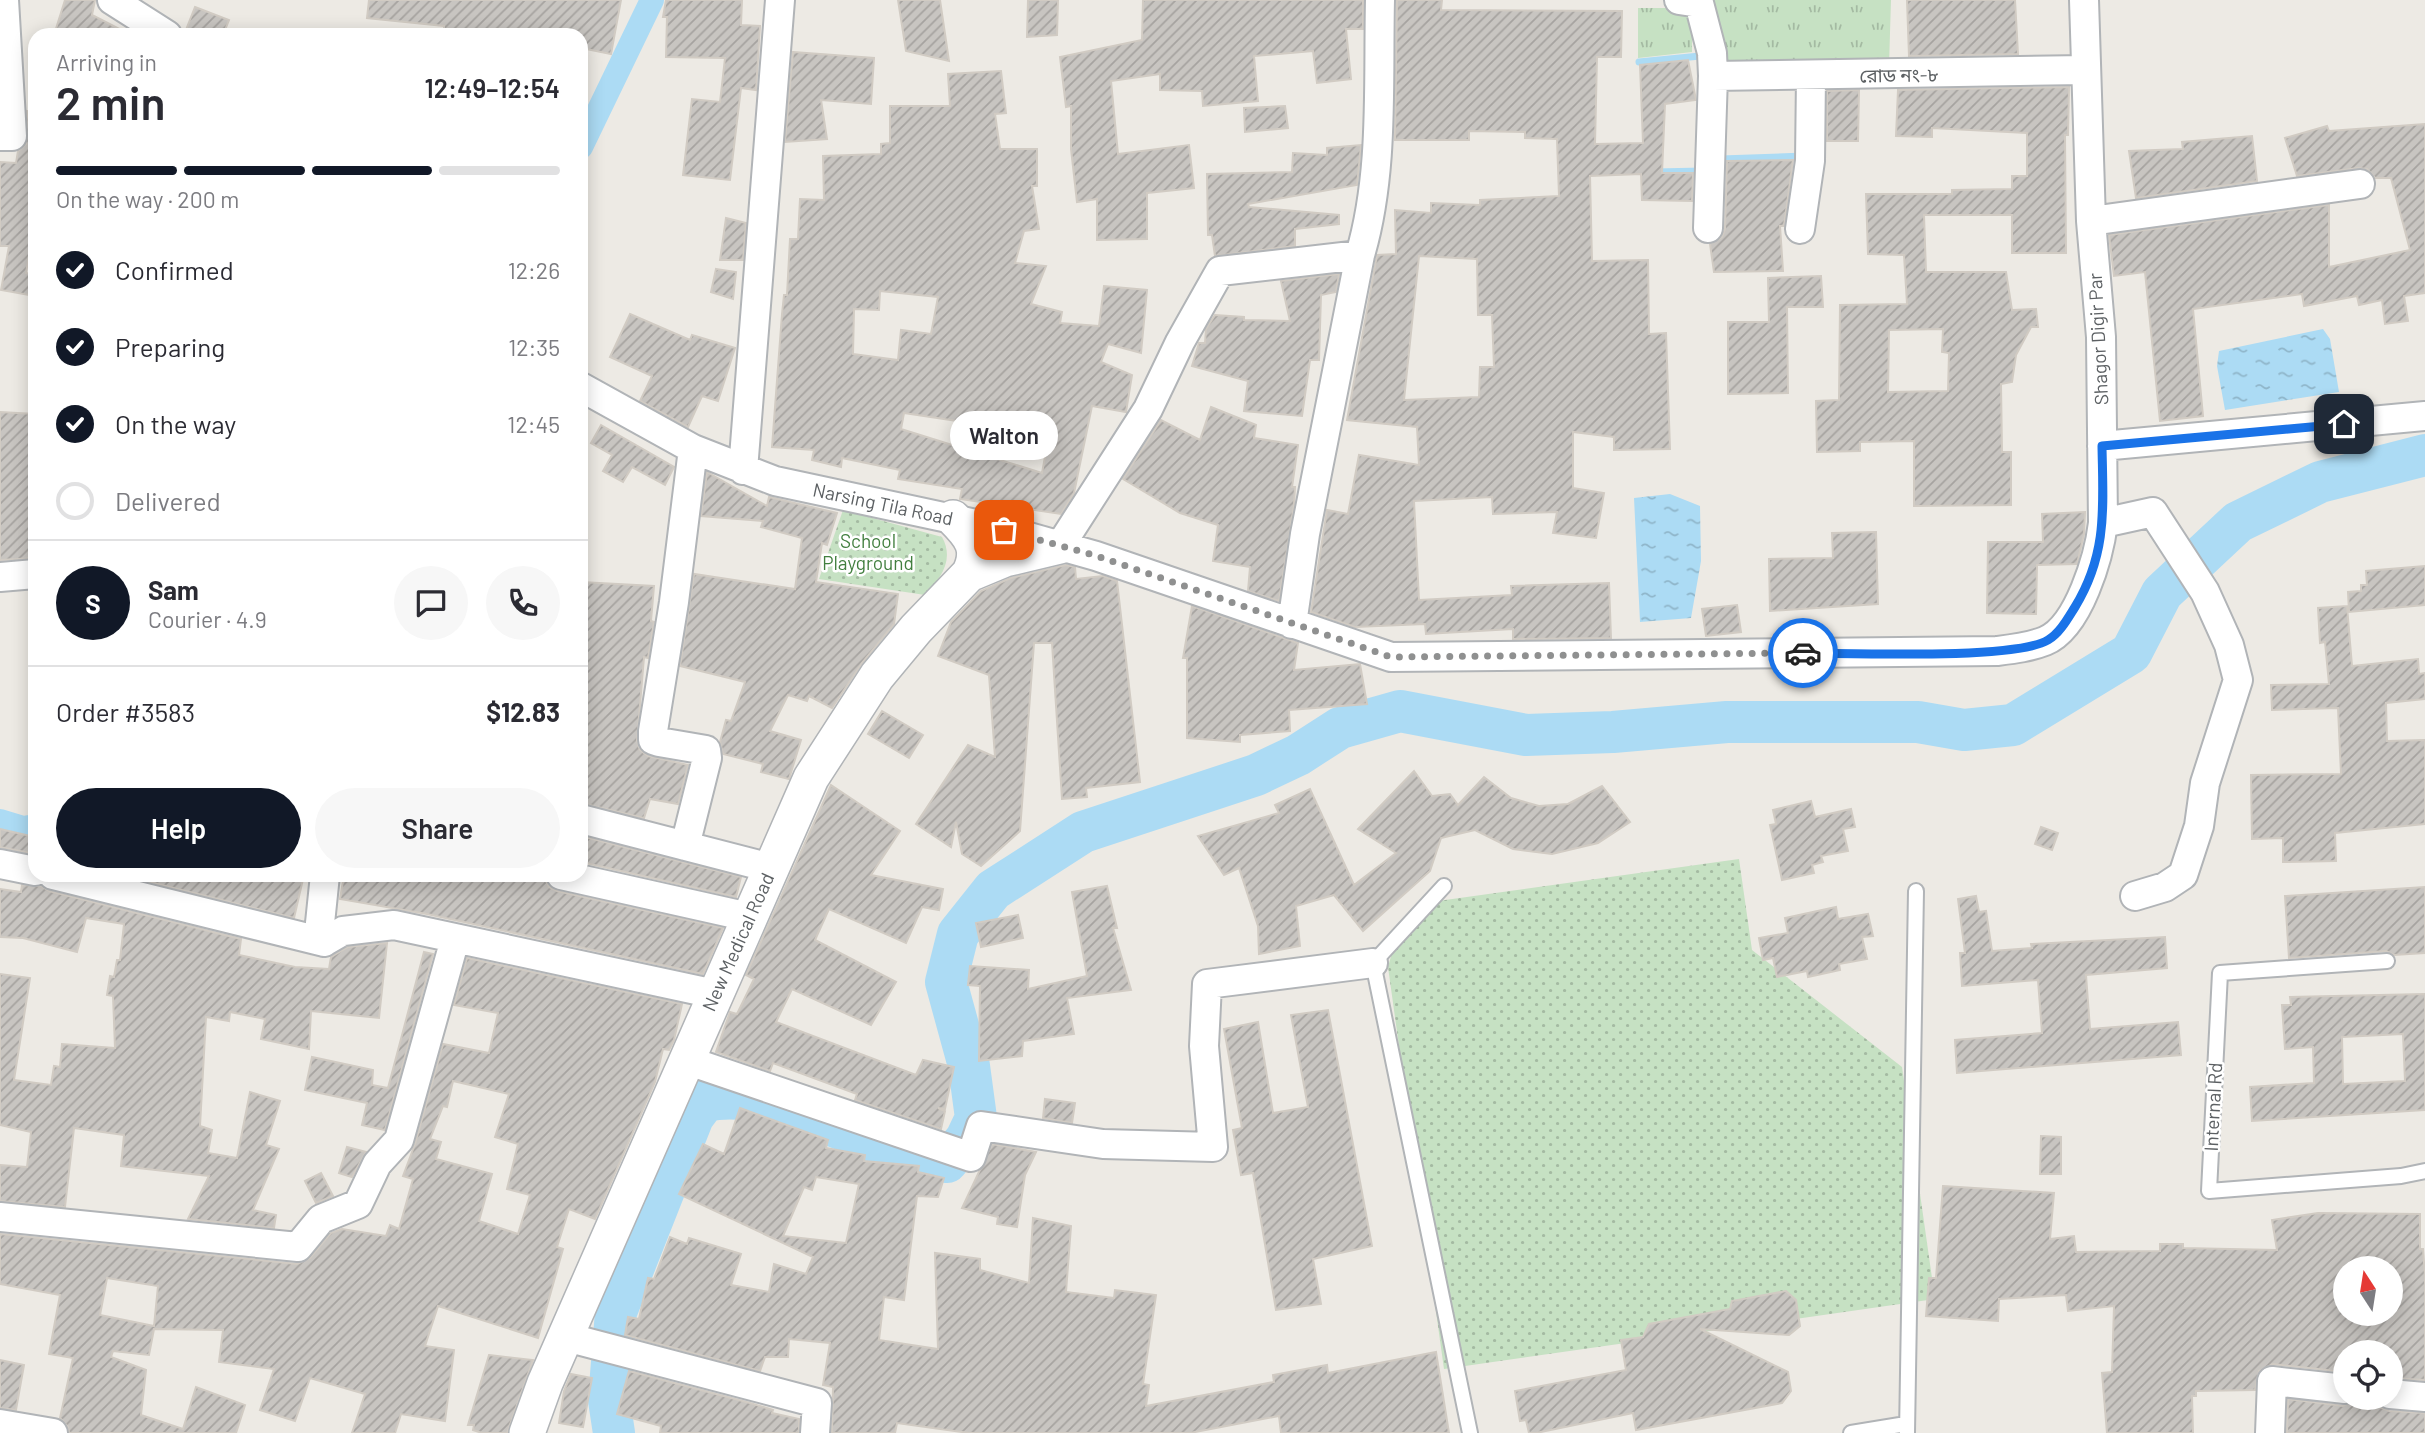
<!DOCTYPE html>
<meta charset="utf-8">
<style>
body{margin:0;font-family:Barlow,"Noto Sans Bengali",sans-serif;background:#f7f7f7;color:#2b2b33;height:100vh;display:flex;flex-direction:column;font-size:26px;white-space:nowrap}
*{box-sizing:border-box;margin:0}
p{font-size:23px;color:#7c7c81}
.icon{flex:none;width:38px;height:38px;fill:none;stroke:currentColor;stroke-width:2;stroke-linecap:round;stroke-linejoin:round}
.map{position:relative;flex:1;overflow:hidden}
.panel{position:absolute;left:28px;top:28px;width:560px;height:854px;display:flex;flex-direction:column;background:#fff;border-radius:21px;box-shadow:0 4px 18px #0003}
.panel>*{flex:none}
.needle{width:46px;rotate:348deg}
.fabs{position:absolute;left:2333px;top:1256px;display:grid;gap:14px}
.fabs a{display:grid;place-items:center;width:70px;height:70px;border-radius:50%;background:#fff;box-shadow:0 4px 18px #0003;font-size:35px}
.pin{position:absolute;display:grid;place-items:center;width:60px;height:60px;color:#fff;margin:-30px;border-radius:14px;box-shadow:0 4px 10px #0006}
.courier{position:absolute;display:grid;place-items:center;width:70px;height:70px;margin:-35px;border:5px solid #1a73e8;border-radius:50%;background:#fff;color:#222;box-shadow:0 2px 9px #0007}
.bubble{position:absolute;height:49px;border-radius:24px;background:#fff;box-shadow:0 4px 18px #0003;font-size:23px;font-weight:600;line-height:49px;text-align:center}
.headline em{font-style:normal;font-weight:600}
.headline div{display:flex;flex-direction:column-reverse}
.headline{display:flex;align-items:center;justify-content:space-between;height:119px;padding:0 28px}
h1{font-size:46px;font-weight:600;line-height:52px}
.bar{display:grid;grid-template-columns:repeat(4,1fr);gap:10px 7px;align-content:center;height:84px;padding:0 28px}
.bar i{height:9px;border-radius:5px;background:#e1e1e2}
.bar .selected{background:#111827}
.bar p{grid-column:span 4}
.line{display:flex;align-items:center;gap:18px;padding:0 28px;border-top:2px solid #e1e1e2}
.line div{flex:1}
.round{display:grid;place-items:center;flex:none;width:74px;height:74px;border-radius:37px;background:#f7f7f7}
ol{padding:0 28px;list-style:none}
li{display:flex;align-items:center;gap:21px;height:77px}
li p{margin-inline-start:auto}
li .icon{padding:7px;border-radius:50%;background:#111827;color:#fff;stroke-width:4}
li:last-child{color:#7c7c81}
li i{width:38px;height:38px;border:4px solid #e1e1e2;border-radius:50%}
.button{display:flex;gap:14px;margin-top:auto;padding:14px 28px}
.button a{flex:1;height:80px;border-radius:42px;background:#111827;color:#fff;font-size:28px;font-weight:600;line-height:80px;text-align:center}
.button a+a{background:#f7f7f7;color:#2b2b33}
.map>svg:first-child{display:block}
</style>
<div class="map">
<svg width="2425" height="1433" viewBox="0 0 2425 1433">
<defs>
<pattern id="grass-tufts" width="24" height="20" patternUnits="userSpaceOnUse" patternTransform="scale(1.75)"><rect width="24" height="20" fill="#c6e1c3"/><path d="M3 7l-1-3M5 7V3M7 7l1-3M15 17l-1-3M17 17v-4M19 17l1-3" fill="none" stroke="#a4baa2"/></pattern>
<pattern id="park-dots" width="8" height="8" patternUnits="userSpaceOnUse" patternTransform="scale(1.75)"><rect width="8" height="8" fill="#c6e1c3"/><path d="M2 2h.1M6 6h.1" fill="none" stroke="#a4baa2" stroke-width="1.8" stroke-linecap="round"/></pattern>
<pattern id="water-ripples" width="26" height="14" patternUnits="userSpaceOnUse" patternTransform="scale(1.75)"><rect width="26" height="14" fill="#acdbf4"/><path d="M2 4q2-2 4 0t4 0M15 11q2-2 4 0t4 0" fill="none" stroke="#8fb5c9"/></pattern>
<pattern id="building-hatch" width="6" height="6" patternUnits="userSpaceOnUse" patternTransform="scale(1.75)"><rect width="6" height="6" fill="#c8c5c1"/><path d="M-1 1l2-2M0 6l6-6M5 7l2-2" fill="none" stroke="#a6a3a0"/></pattern>
</defs>
<rect width="100%" height="100%" fill="#edeae4"/>
<path fill="url(#grass-tufts)" d="M1712 0H1891L1889 66 1722 62Z
M1638 8H1692V52L1638 58Z"/>
<path fill="url(#park-dots)" d="M843 510 942 537C955 560 940 579 925 595L819 579Z
M1739 859 1752 950 1902 1067 1935 1299 1444 1369 1388 967 1395 942 1438 901Z"/>
<path fill="url(#water-ripples)" d="M2323 329 2330 339 2339 392 2225 410 2217 366 2219 351Z
M1670 494 1700 506 1701 561 1691 618 1640 622 1634 498Z"/>
<g fill="none" stroke-linecap="round" stroke-linejoin="round">
<path stroke="#acdbf4" stroke-width="7" d="M1639 62 1700 56
M1721 159 1805 156
M1655 172 1703 171"/>
<path stroke="#acdbf4" stroke-width="24" d="M581 147 652 0
M0 821 23 828 35 826"/>
<path stroke="#acdbf4" stroke-width="42" d="M614 1433 609 1400 616 1312 693 1117 705 1101C783 1084 867 1155 947 1162L966 1139 976 1118 969 1066 946 982 958 934 993 890 1083 832 1256 775 1298 755 1340 728 1400 711 1526 735 1613 732 1727 722H1918L1964 730 2013 725 2131 653 2162 593 2238 522 2320 482 2425 455"/>
</g>
<path fill="url(#building-hatch)" stroke="#d1cbc3" stroke-width="2" fill-rule="evenodd" d="M65 0H95L92 15 131 35H54Z
M369 0H621L611 54 581 48V35L444 30V26L367 18Z
M666 0H742L741 25 760 26 756 90 741 88 730 180 683 175 692 99 720 102 725 58 666 57 667 17H663Z
M898 0H940L949 61 906 51Z
M1028 0H1058L1057 35 1027 37Z
M1143 0H1363V29H1346L1351 79 1317 83 1313 51 1254 56 1258 101 1203 106 1202 91 1160 90V74L1111 81 1118 154 1189 145 1194 188 1147 193V239L1097 240V199L1077 202 1071 149V106L1066 107 1060 57 1142 40Z
M1397 0H1442L1441 10 1622 11 1621 57H1597L1595 144 1643 143 1640 65 1688 60 1696 100 1665 104 1662 173H1693L1692 201 1642 200 1641 174 1590 176 1592 261 1648 260 1649 334 1666 333 1670 449 1614 450V437L1573 432V488L1604 493 1596 538 1553 533 1557 512 1493 514 1492 497 1414 501 1419 600 1512 595 1511 586 1609 583 1611 638 1513 639V629L1426 634 1425 624 1355 627 1311 612 1327 510 1348 514 1359 455 1419 465 1417 427 1347 420 1377 255 1396 254 1395 210 1431 213V203L1480 205V200L1559 196 1557 139 1525 138V132L1469 131V140H1395ZM1419 256 1477 259 1478 315H1492L1494 367H1480L1479 397 1404 400Z
M1907 0H2015L2018 54 1909 56Z
M195 7 229 20 223 35H184Z
M793 52 874 58 871 104 821 100 827 139 785 142Z
M1001 71 1006 113 995 114 1000 149H1037V186H1032L1039 229 1024 231 1015 263 1046 266 1031 304 1062 312 1060 323 1099 326 1104 286 1147 290 1141 353 1108 344 1101 362 1132 375 1126 412 1092 406 1074 493 1061 514 960 499 962 489 898 479 900 470 842 458 841 467 812 460 814 450 772 447 782 314 784 295H787L790 239H798L800 199 824 200 823 156 881 154V144L890 143V106H950L948 74ZM880 291 938 297 931 334 901 330 898 360 853 354 854 309 879 310ZM904 413 1049 435 1042 473 901 429Z
M2069 87 2068 135H2065L2066 253H2012V215H1924L1926 272H2006L2012 310 2036 309 2038 327H2031L2016 355 2012 382 2001 384 2002 452H2011V505L1914 506V441L1860 442V451L1817 452 1816 401 1839 400 1840 305 1907 304 1904 255 1868 254 1866 194H1952V190L2012 189V176H2027V133L1932 128V137L1896 136 1898 90ZM1943 329 1942 352 1949 353 1948 391 1888 392 1889 330Z
M1859 90 1858 141H1827V91Z
M1285 106 1288 128 1245 132 1244 108Z
M27 111 35 112V220L26 273 35 275V296L1 290 9 246H0V162L16 163 18 151 26 144Z
M2425 124V293L2404 296 2408 321 2385 324 2382 300 2359 305 2357 296 2304 306 2302 294 2193 309 2203 416 2160 421 2145 272 2114 276 2109 235 2329 205V267L2410 250 2391 178H2375L2367 169 2358 168 2297 176 2285 138 2327 126 2329 131Z
M2252 136 2257 181 2136 198 2129 151 2183 149 2182 142Z
M1361 145 1357 185 1248 204 1249 207 1339 215V224L1295 229V246L1215 256 1212 235H1208L1207 174 1292 172 1293 153 1327 155V148Z
M1793 160 1784 226H1780L1783 271 1714 272 1710 244 1722 237 1725 229 1727 161Z
M726 218 746 223 743 260H720Z
M716 269 736 272 733 299 711 292Z
M1339 274 1336 292 1321 295 1319 360H1310L1302 416 1244 411 1248 381 1192 366 1199 343H1205L1206 329 1215 315 1244 317V320L1290 321 1281 281Z
M1821 276 1823 307H1787L1788 393 1728 394V322H1769L1768 278Z
M630 314 690 340 692 335 735 348 718 401 702 396 688 427 640 401 652 376 610 357Z
M1211 407 1256 425 1254 438 1298 445 1292 487H1295L1294 505 1279 601 1248 591 1250 567 1213 561 1218 525 1180 513 1123 479 1161 420 1200 440Z
M0 412 35 414V558L0 560Z
M601 425 674 467 665 485 632 467 623 482 603 471 612 455 591 443Z
M707 472 767 506 769 497 837 513 827 545 822 543 816 582 898 594 894 624 862 663 832 708 809 696 807 701 788 695 770 731 801 740 789 779 761 772 763 764 723 754 720 742 726 720 731 721 745 682 680 666 694 574 795 589 802 538 761 527 763 521 701 516Z
M2085 512 2084 534 2077 564 2037 565 2036 614 1987 613 1988 542H2043L2042 514Z
M1876 532 1878 604 1770 611 1769 559 1833 558 1832 533Z
M1066 565 1075 567 1076 579 1103 576 1117 581 1140 782 1086 788 1087 797 1062 799 1052 643H1034L1020 831 981 866 962 854 956 822 951 847 916 824 968 745 995 757 989 675 938 656 951 622 981 591 1011 578Z
M2425 566V605L2349 612 2348 592 2361 591V585H2367L2366 571Z
M581 582 654 586 651 621 654 622 648 658 644 657 637 741 640 750 648 756 688 765 678 804 650 799 644 818 581 803Z
M1737 605 1741 632 1706 636 1702 609Z
M1192 606 1298 643 1294 670 1360 664 1367 704 1289 710 1290 731 1240 735V742L1187 738V658H1183Z
M2347 606 2352 666 2418 659 2419 674 2425 673V699L2386 703 2387 741 2425 740V824L2335 833 2336 861 2283 862V838L2252 839 2251 775 2341 774 2338 708 2272 710 2271 685 2329 684 2325 642 2320 643 2318 608Z
M882 711 923 735 909 758 868 734Z
M1414 771 1432 796 1450 794 1458 805 1484 777 1511 798 1539 806 1568 804 1602 786 1630 822 1598 843 1552 854 1513 849 1475 830 1441 838 1430 871 1363 931 1334 895 1296 906 1300 946 1259 954 1258 926 1239 868 1224 875 1198 836 1279 813 1275 805 1310 789 1354 885 1396 853 1358 829Z
M831 785 900 831 871 875 943 889 939 910 922 907 906 943 829 909 815 940 896 982 871 1025 792 989 776 1022 916 1075 923 1060 954 1067 945 1109 938 1108 945 1111 941 1129 855 1100 857 1094 773 1063 770 1071 716 1052 730 1012 737 1014 754 979 746 975Z
M1811 801 1815 817 1851 809 1855 827 1843 829 1848 851 1821 856 1823 862 1812 865 1814 873 1782 880 1770 825 1776 824 1773 810Z
M2041 827 2058 833 2052 850 2035 844Z
M0 829 35 837V854L0 847Z
M581 836 741 877 736 897 581 862Z
M122 875H267L303 879 294 918Z
M344 875H531L545 879 549 887 557 891 723 928 703 974 427 914 340 899Z
M22 885 41 886 49 891 241 939 239 955 295 967 329 969 331 957 348 947 387 943 379 1018 311 1011 309 1049 261 1039 265 1019 230 1012 229 1021 206 1017 200 1126 212 1130 208 1153 237 1158 250 1092 280 1101 266 1145 279 1149 253 1210 276 1215 274 1228 188 1219 209 1176 121 1166 124 1135 74 1128 65 1207 0 1201V1165L27 1167 31 1132 0 1125V974L30 978 14 1080 51 1085 54 1066 60 1067 62 1044 115 1048 113 996 107 995 110 976 114 977 117 960H120L124 924 86 918 77 952 23 938 0 937V889L21 892Z
M1107 886 1117 928H1113L1131 990 1067 998 1074 1034 1023 1041 1022 1056 979 1061 980 986 968 985 970 966 1029 970 1028 989 1087 976 1072 892Z
M2425 887V953L2394 955 2386 951 2289 958 2285 896Z
M1976 896 1979 912 1986 911 1992 951 2032 948 2031 944 2165 937 2167 968 2086 975 2090 1029 2178 1022 2181 1055 1957 1073 1955 1040 2042 1033 2038 980 1962 986 1960 953H1965L1958 899Z
M1836 907 1838 919 1868 914 1873 936 1862 937 1867 959 1839 964 1840 970 1808 977 1807 971 1777 977 1773 958 1763 960 1759 938 1788 933 1785 918Z
M1018 915 1023 938 981 947 976 923Z
M424 952 433 954 385 1130 362 1125 367 1103 305 1090 312 1057 373 1070 372 1085 388 1088Z
M467 958 682 1004 674 1040 669 1050 663 1049 655 1082 595 1219 569 1209 557 1247 563 1249 538 1338 438 1306 425 1346 454 1350 445 1421 401 1414 395 1433H352L365 1394 310 1378 295 1421 260 1410 274 1369 219 1362 223 1330 154 1329 149 1355 113 1351 111 1357 146 1370 141 1415 183 1429 196 1387 245 1405 236 1433H69L68 1427 60 1418 73 1358 49 1354 60 1295 0 1284V1234L297 1264 310 1258 331 1233 342 1229 386 1236 390 1225 399 1229 413 1179 403 1176 415 1144 443 1044 489 1053 498 1013 454 1005ZM453 1081 509 1094 495 1137 518 1144 507 1189 530 1195 518 1234 479 1221 492 1174 436 1159 441 1142 430 1139 443 1106 447 1107ZM107 1278 158 1286 154 1326 100 1315Z
M2425 994V1110L2252 1121 2250 1087 2314 1083 2313 1047 2285 1049 2282 1005H2291L2290 997ZM2403 1034 2405 1081 2343 1084 2342 1037Z
M1328 1010 1372 1246 1313 1259 1321 1304 1276 1310 1253 1173 1241 1175 1233 1130 1242 1128 1224 1029 1258 1022 1273 1113 1308 1107 1291 1015Z
M1045 1099 1075 1103 1072 1123 1043 1118Z
M740 1108 828 1140 826 1148 865 1155 864 1161 919 1166 918 1172 944 1178 938 1197 917 1196 904 1300 884 1297 879 1340 938 1349 935 1253 980 1259V1270L1029 1283 1033 1218 1071 1226 1066 1292 1114 1298 1115 1290 1156 1295 1143 1384 1149 1385 1146 1406 1274 1382 1273 1375 1327 1365 1328 1373 1436 1352 1449 1433H1281L1279 1416 1190 1433H969L897 1423 895 1433H832L833 1387 823 1385 830 1343 789 1339 788 1357H765L760 1371 625 1335 628 1317 639 1319 648 1278 654 1279 670 1237 687 1244 689 1238 741 1254 731 1285 769 1292 774 1264 806 1274 813 1257 679 1194 703 1144 724 1154ZM816 1177 859 1184 846 1243 783 1236 804 1187 812 1190Z
M2041 1136 2061 1137V1174H2040Z
M992 1144 1036 1152 1025 1175 1017 1227 997 1224 998 1217 962 1208Z
M347 1147 366 1152 352 1177 339 1173Z
M321 1173 333 1196 316 1203 305 1181Z
M1943 1186 2054 1193 2050 1239 2074 1236 2076 1252 2160 1251V1244H2183V1248L2277 1250 2272 1220 2318 1213 2420 1214V1249H2423L2425 1275V1380L2390 1378V1353H2345V1372L2273 1364 2259 1371 2255 1390 2196 1391V1396H2192L2193 1433H2107L2102 1373 2112 1372 2114 1306 2068 1311 2066 1295 1999 1299 1998 1321 1926 1316 1929 1278H1936ZM2345 1269H2390V1314H2345Z
M1786 1291 1796 1300 1800 1326 1789 1335 1700 1329 1788 1372 1791 1391 1782 1403 1636 1430 1633 1413 1536 1433H1529L1526 1420 1520 1421 1515 1391 1626 1370 1621 1340 1643 1337 1649 1324 1730 1309 1732 1301Z
M489 1355 533 1360 507 1433H482L473 1430 474 1425H468Z
M0 1360 24 1365 16 1410 0 1408Z
M629 1371 750 1403 773 1410 772 1413 799 1419V1433H660L661 1426 617 1414Z
M571 1374 592 1378 583 1427 559 1423 564 1391Z
M2359 1398H2374L2380 1407 2389 1411 2425 1413V1433H2287L2288 1399 2343 1406Z"/>
<g fill="none" stroke-linecap="round" stroke-linejoin="round">
<g stroke="#b1b4b7" stroke-width="18">
<path id="service" d="M1444 886 1373 963 1470 1433
M2387 961 2220 973 2209 1191 2401 1176 2425 1171
M1851 1433 1906 1424
M1907 1433 1916 891"/>
</g>
<g stroke="#b1b4b7" stroke-width="32">
<path id="minor" d="M112 0 167 35
M1679 0 1699 3 1712 53 1713 76 2085 70
M0 136H12L4 0
M2091 221 2360 184
M1708 228 1713 76
M1800 229 1810 161 1811 76
M581 387 693 449 775 481 1004 530 1096 556 1391 657 1997 651C2013 649 2030 647 2045 641 2079 627 2099 556 2103 523L2101 337 2091 221 2084 0
M2102 446 2425 416
M743 470 780 0
M2103 523 2153 512 2205 592 2229 645 2238 680 2205 783 2199 826 2183 875 2165 887 2135 896
M1060 546 1148 409 1180 342 1220 271 1360 255C1384 174 1378 84 1380 0
M0 577 35 574
M1292 624 1305 534 1360 255
M581 819 771 868
M685 846 707 758 706 750 659 742 653 740V731L674 602 693 449
M0 864 35 871
M53 875 324 942 343 931 394 925 715 994
M561 875 749 917
M324 942 320 923 325 875
M686 1060 971 1157 981 1126 1103 1144 1213 1147 1204 1046 1207 984 1373 963
M0 1217 298 1247 321 1219 358 1204 377 1164 399 1140 455 939
M566 1337 817 1403 815 1433
M2390 1394 2425 1397
M0 1424 53 1433
M2270 1433 2272 1381 2345 1389"/>
</g>
<g stroke="#b1b4b7" stroke-width="38">
<path id="tertiary" d="M953 518C971 536 982 549 969 574
M527 1433 545 1383 811 778 877 676 916 629 969 574 1005 559 1060 546"/>
</g>
<use href="#service" stroke="#fff" stroke-width="14"/>
<use href="#minor" stroke="#fff" stroke-width="28"/>
<use href="#tertiary" stroke="#fff" stroke-width="35"/>
</g>
<g fill="none" stroke-linecap="round" stroke-linejoin="round">
<path stroke="#8f9090" stroke-width="7" stroke-dasharray="0 12.6" d="M1004 530 1097 556 1391 657 1803 653"/>
<path stroke="#1a73e8" stroke-width="9" d="M1803 653C1849 653 2015 660 2048 640 2060 633 2068 618 2075 607 2108 553 2103 506 2102 446L2344 424"/>
</g>
<g text-anchor="middle" stroke-width="5" stroke-linejoin="round" paint-order="stroke">
<g font-size="19" fill="#5c6063" stroke="#fff">
<text transform="translate(1899 75) rotate(-1)" y="7">রোড নং-৮</text>
<text transform="translate(2098 339) rotate(-93)" y="7">Shagor Digir Par</text>
<text transform="translate(883 504) rotate(12)" y="7">Narsing Tila Road</text>
<text transform="translate(738 942) rotate(-66)" y="7">New Medical Road</text>
<text transform="translate(2213 1107) rotate(-87)" y="7">Internal Rd</text>
</g>
<g font-size="19" fill="#427f3f" stroke="#fff">
<text x="868" y="548">School<tspan x="868" dy="22">Playground</tspan></text>
</g>
</g>
</svg>
<div class="fabs">
<a><svg class="needle" viewBox="-14 -14 28 28"><path d="M0-13l5 13h-10z" fill="#e53935"/><path d="M0 13l5-13h-10z" fill="#7c7c81"/></svg></a>
<a><svg class="icon" aria-label="locate" viewBox="0 0 24 24"><circle cx="12" cy="12" r="6"/><path d="M12 2v4M12 18v4M2 12h4M18 12h4"/></svg></a>
</div>
<div class="pin" style="left:1004px;top:530px;background:#ea580c"><svg class="icon" aria-label="bag" viewBox="0 0 24 24"><path d="M5 8h14l-1 12H6zM9 8a3 3 0 0 1 6 0"/></svg></div>
<div class="pin" style="left:2344px;top:424px;background:#1f2937"><svg class="icon" aria-label="home" viewBox="0 0 24 24"><path d="M3 11l9-7 9 7M6 9v11h12V9"/></svg></div>
<div class="courier" style="left:1803px;top:653px"><svg class="icon" aria-label="car" viewBox="0 0 24 24"><path d="M5 17H2v-5l4-1 3-4h7l3 4 3 1v5h-3M9 17h6M6 11h13"/><circle cx="7" cy="17" r="2"/><circle cx="17" cy="17" r="2"/></svg></div>
<div class="bubble" style="left:950px;top:411px;width:108px">Walton</div>
<section class="panel">
<div class="headline"><div><h1>2 min</h1><p>Arriving in</p></div><em>12:49–12:54</em></div>
<div class="bar"><i class="selected"></i><i class="selected"></i><i class="selected"></i><i></i><p>On the way · 200 m</p></div>
<ol>
<li><svg class="icon" aria-label="check" viewBox="0 0 24 24"><path d="M5 12l5 5 9-10"/></svg>Confirmed<p>12:26</p></li>
<li><svg class="icon" aria-label="check" viewBox="0 0 24 24"><path d="M5 12l5 5 9-10"/></svg>Preparing<p>12:35</p></li>
<li><svg class="icon" aria-label="check" viewBox="0 0 24 24"><path d="M5 12l5 5 9-10"/></svg>On the way<p>12:45</p></li>
<li><i></i>Delivered</li>
</ol>
<div class="line" style="height:126px"><b class="round" style="background:#111827;color:#fff">S</b><div><b>Sam</b><p>Courier · 4.9</p></div><a class="round"><svg class="icon" aria-label="chat" viewBox="0 0 24 24"><path d="M4 5h16v11H9l-5 4z"/></svg></a><a class="round"><svg class="icon" aria-label="phone" viewBox="0 0 24 24"><path d="M5 4h4l2 5-3 2q2 4 5 5l2-3 5 2v4C11 20 4 13 5 4z"/></svg></a></div>
<div class="line" style="height:91px"><div>Order #3583</div><b>$12.83</b></div>
<div class="button"><a>Help</a><a>Share</a></div>
</section>
</div>
